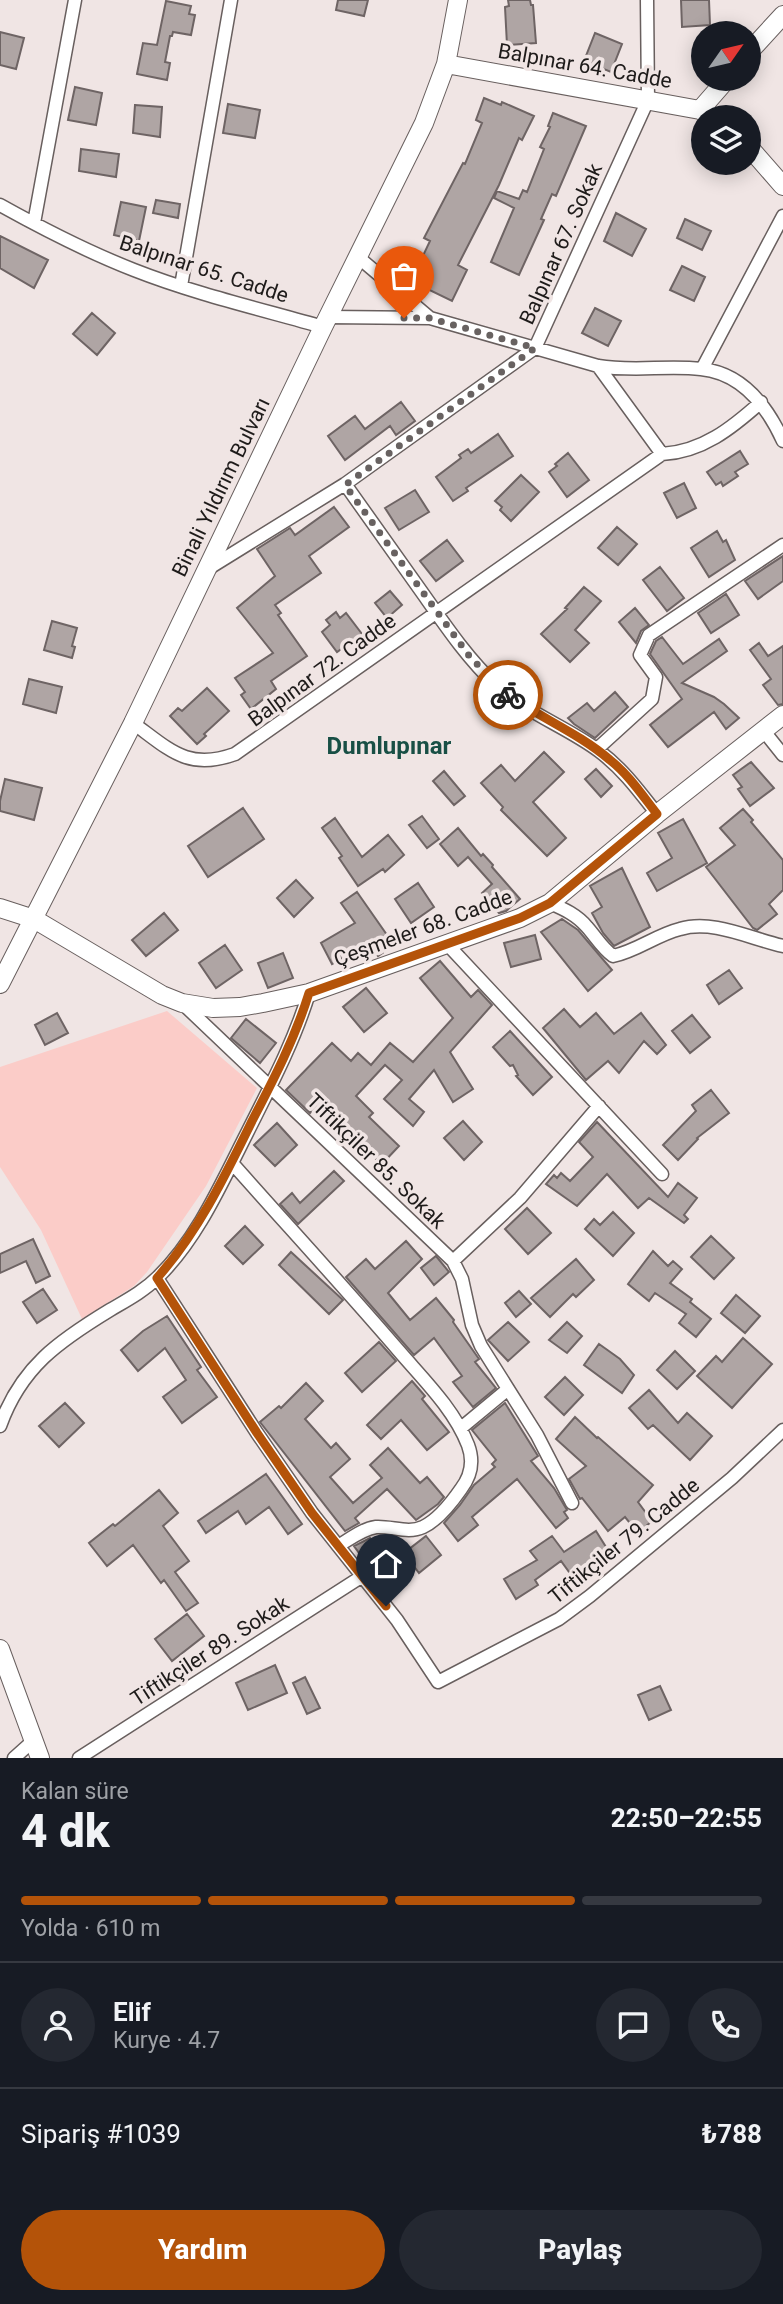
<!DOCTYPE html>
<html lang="tr">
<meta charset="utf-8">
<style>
body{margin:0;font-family:Roboto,sans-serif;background:#242831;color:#f1f3f6;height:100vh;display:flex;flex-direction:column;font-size:26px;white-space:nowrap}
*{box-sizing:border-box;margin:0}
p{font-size:23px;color:#9ea1a6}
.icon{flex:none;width:38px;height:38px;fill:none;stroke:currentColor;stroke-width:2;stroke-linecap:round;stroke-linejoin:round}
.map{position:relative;height:1758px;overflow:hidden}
.sheet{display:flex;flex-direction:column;background:#171b24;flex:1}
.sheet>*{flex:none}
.needle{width:46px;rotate:56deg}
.tools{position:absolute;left:691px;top:21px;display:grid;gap:14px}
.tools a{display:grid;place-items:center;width:70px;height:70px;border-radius:50%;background:#171b24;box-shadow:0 4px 18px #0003;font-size:35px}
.pin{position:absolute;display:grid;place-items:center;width:60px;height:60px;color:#fff;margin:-72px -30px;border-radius:50% 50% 50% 0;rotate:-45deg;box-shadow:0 0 7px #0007}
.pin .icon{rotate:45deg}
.courier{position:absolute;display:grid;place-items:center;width:70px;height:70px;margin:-35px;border:5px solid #b45309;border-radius:50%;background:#fff;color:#222;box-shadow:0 2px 9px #0007}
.overview em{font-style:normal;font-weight:800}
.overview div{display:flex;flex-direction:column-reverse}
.overview{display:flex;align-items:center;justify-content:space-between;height:119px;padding:0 21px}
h1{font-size:46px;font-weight:800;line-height:52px}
.bar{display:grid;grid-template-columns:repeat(4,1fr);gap:10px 7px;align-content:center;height:84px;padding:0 21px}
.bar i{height:9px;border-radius:5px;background:#363941}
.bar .on{background:#b45309}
.bar p{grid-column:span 4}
.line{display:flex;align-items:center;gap:18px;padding:0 21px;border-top:2px solid #363941}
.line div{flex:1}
.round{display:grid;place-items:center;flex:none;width:74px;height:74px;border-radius:37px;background:#242831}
.primary-button{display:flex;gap:14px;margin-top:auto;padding:14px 21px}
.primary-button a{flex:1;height:80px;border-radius:42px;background:#b45309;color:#fff;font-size:28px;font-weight:800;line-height:80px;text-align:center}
.primary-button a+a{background:#242831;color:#f1f3f6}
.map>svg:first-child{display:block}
</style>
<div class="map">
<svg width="783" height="1758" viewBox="0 0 783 1758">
<rect width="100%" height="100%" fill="#f0e5e4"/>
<path fill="#fbccc8" d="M167 1011 257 1088 206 1186 147 1272 134 1286 82 1319 41 1230 0 1167V1067Z"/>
<path fill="#afa5a4" stroke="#6e6464" stroke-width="2" d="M338 0H368L364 16 336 10Z
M508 0H530L531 5H533L536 43 507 45 505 7 509 6Z
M681 0H709L710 25 682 27Z
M166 1 191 6 189 14 195 15 191 35 173 32 172 36H170L165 62 170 63 167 80 137 74 143 43 157 45Z
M0 32 24 38 16 69 0 65Z
M595 33 622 44 611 72 584 61Z
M75 87 102 93 96 125 68 120Z
M484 98 501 105 502 102 534 116 522 140 519 138 499 185 458 265 467 270 452 301 411 281 430 241 424 238 463 163 465 164 482 123 476 120Z
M228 104 260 110 255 138 223 133Z
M135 105 162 107 160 137 133 133Z
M553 113 586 126 556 196 552 194 541 219 544 220 519 275 491 262 514 208 494 198 497 191 519 199 523 190 527 192 544 149 540 147 550 127 548 126Z
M81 149 119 154 116 177 79 171Z
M156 200 180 204 178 218 153 213Z
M121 202 146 207 139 241 114 235Z
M616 213 646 229 632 256 604 241Z
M685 219 711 231 702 250 677 238Z
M0 236 48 260 34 288 0 268Z
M682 266 705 277 694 301 670 290Z
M595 308 621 321 608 346 582 333Z
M92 313 115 333 97 355 73 334Z
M401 402 415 421 396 435 390 426 345 460 328 436 355 416 365 429Z
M498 434 513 456 466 488 468 491 453 501 436 477 461 458 459 455 468 449 471 453Z
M740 451 748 464 735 472 738 476 723 486 721 482 716 485 707 472Z
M568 453 589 480 567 497 549 472 557 466 555 464Z
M521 475 539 492 511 521 500 510 502 507 495 501Z
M684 483 696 508 677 518 664 493Z
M415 490 429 512 399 530 385 508Z
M334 507 349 527 309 556 321 573 275 605 281 613 278 615 307 656 271 681 276 689 251 709 241 695 245 692 235 678 273 653 237 608 275 576 257 549 290 528 295 535Z
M617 527 637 544 618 565 598 548Z
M717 531 723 542 726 540 735 560 709 577 691 548Z
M447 540 463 561 436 581 420 561Z
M783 556V581L758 599 745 581Z
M660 567 684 598 667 611 643 580Z
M584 587 601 601 575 630 589 643 570 662 541 634 567 609 565 608Z
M390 591 402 605 387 618 375 603Z
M726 594 739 615 711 633 698 613Z
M635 608 649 625 641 631 636 643 619 622Z
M336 612 340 618 346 613 362 634 337 652 322 632 330 625 326 620Z
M52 621 77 628 72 646 75 647 72 658 44 650Z
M662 637 683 664 719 639 727 651 682 683 714 697 724 704 739 718 726 729 714 712 668 747 650 725 682 699 650 654 656 641Z
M759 643 768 656 783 646V704L778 705 763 685 771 679 750 650Z
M29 679 62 687 56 713 23 704Z
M207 688 229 711 204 734 206 736 197 744 170 716 178 708 182 711Z
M615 692 628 707 595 738 574 724 568 718 587 703 594 711Z
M544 752 564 772 533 802 566 838 547 856 501 810 503 807 481 783 501 765 515 781Z
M751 762 774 788 750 806 738 789 742 787 733 775Z
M596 769 612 786 601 797 585 779Z
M444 771 465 796 454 805 433 781Z
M5 779 42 788 34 820 0 811V801Z
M243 808 264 839 208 877 188 846Z
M743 809 753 820 751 822 783 860V890L769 904 777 914 757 930 753 928 706 867 735 845 720 828Z
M422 816 439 839 427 848 409 825Z
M335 818 362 857 388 835 404 855 385 872 383 869 358 886 339 858 342 856 322 828Z
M683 819 707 863 657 891 647 873 672 858 658 833Z
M458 828 481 856 483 854 493 865 492 867 520 899 506 911 499 913 482 893 492 884 468 857 458 866 440 844Z
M622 868 650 927 614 946 603 933 592 913 602 907 590 886Z
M296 880 313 898 294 917 277 898Z
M418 883 434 907 411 923 395 899Z
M357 892 394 945 378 956 369 943 332 964 321 943 355 923 341 903Z
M164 913 178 930 146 956 132 940Z
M562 919 578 930 612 970 588 991 541 932Z
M535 935 541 959 511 967 504 943Z
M225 945 242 970 216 988 199 963Z
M283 953 293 978 268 988 258 963Z
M440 961 471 997 478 990 492 1005 450 1052 473 1089 453 1102 434 1070 409 1099 424 1112 413 1126 384 1099 402 1080 385 1065 356 1096 373 1113 369 1117 399 1146 382 1164 316 1106 310 1113 286 1090 332 1043 351 1061 358 1053 371 1065 390 1043 413 1062 453 1018 420 978Z
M729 970 742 988 719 1004 707 985Z
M366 988 387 1013 364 1032 343 1007Z
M564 1009 580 1027 596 1013 614 1034 641 1013 666 1045 657 1054 644 1041 619 1073 608 1061 586 1080 543 1028Z
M57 1013 68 1033 45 1045 35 1025Z
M692 1015 710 1037 690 1053 672 1031Z
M246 1019 276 1043 260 1063 231 1038Z
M510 1031 552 1077 533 1095 516 1076 518 1075 513 1065 510 1066 493 1047Z
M711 1090 729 1113 697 1138 698 1139 678 1160 663 1145 696 1111 692 1105Z
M463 1121 482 1142 464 1160 444 1138Z
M597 1122 668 1197 678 1183 697 1198 684 1215 688 1219 684 1223 649 1198 638 1208 607 1174 577 1206 546 1184 554 1175 557 1178 561 1173 570 1181 593 1157 579 1142Z
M277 1123 297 1145 275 1166 254 1145Z
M334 1171 344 1181 298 1224 280 1204 292 1193 300 1203Z
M527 1208 551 1233 528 1254 505 1229Z
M613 1212 634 1233 613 1256 585 1229 594 1219 600 1225Z
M245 1226 263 1245 243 1264 225 1246Z
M711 1236 734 1258 714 1279 691 1257Z
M33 1239 50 1276 36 1283 26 1261 0 1273V1254Z
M406 1241 422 1259 388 1293 410 1320 436 1298 454 1320 453 1322 479 1359 475 1362 496 1388 473 1407 453 1382 462 1376 434 1338 414 1355 346 1277 366 1259 375 1269Z
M653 1251 668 1266 673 1261 682 1269 670 1283 692 1299 690 1302 711 1319 696 1337 679 1323 686 1314 655 1293 649 1301 628 1284Z
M291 1252 343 1300 329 1314 279 1265Z
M436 1256 449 1272 434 1285 421 1268Z
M576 1259 594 1280 576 1297 573 1294 550 1317 531 1298Z
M43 1289 57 1310 37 1323 23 1302Z
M519 1291 531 1304 516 1317 505 1303Z
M736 1295 760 1316 745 1333 721 1313Z
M167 1316 201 1367 197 1370 217 1397 182 1423 163 1397 186 1380 165 1348 138 1371 121 1350 143 1331Z
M508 1322 529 1342 508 1361 488 1340Z
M567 1322 582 1336 567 1353 549 1340Z
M743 1338 772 1364 732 1408 697 1376 716 1356 722 1362Z
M379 1342 396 1361 362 1392 345 1373Z
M599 1344 620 1359 634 1375 622 1393 584 1365Z
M675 1351 695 1371 677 1389 657 1370Z
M565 1377 583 1395 564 1415 545 1397Z
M412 1381 425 1396 422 1399 449 1432 427 1450 401 1420 381 1439 367 1425Z
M306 1383 323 1401 305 1419 331 1448 336 1443 350 1459 330 1477 353 1503 382 1478 370 1465 388 1448 420 1483 427 1477 444 1497 438 1504 416 1520 387 1489 355 1518 359 1523 345 1531 260 1422 279 1406 281 1408Z
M649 1390 678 1423 687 1413 712 1436 690 1460 653 1425 648 1429 629 1408Z
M65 1403 84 1423 59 1447 39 1426Z
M505 1403 538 1456 531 1461 554 1488 567 1510 564 1512 568 1518 556 1528 517 1479 472 1517 478 1525 458 1541 444 1523 460 1505 474 1485 495 1467 492 1464 496 1460 472 1430Z
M575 1417 597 1438 598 1437 653 1485 638 1502 652 1521 638 1533 625 1517 608 1531 582 1498 580 1499 569 1479 586 1466 556 1439Z
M266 1474 302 1524 288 1534 269 1507 246 1524 238 1511 206 1533 198 1521Z
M159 1490 178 1513 163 1526 189 1561 175 1572 198 1603 186 1611 164 1580 161 1583 133 1545 107 1566 89 1543 113 1524 115 1526Z
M596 1531 611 1555 583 1573 586 1576 577 1583 561 1561 535 1580 538 1585 516 1599 504 1579 537 1560 530 1551 552 1536 564 1552Z
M426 1536 441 1555 419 1573 404 1553Z
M370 1538 384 1558 370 1568 354 1546Z
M187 1614 204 1636 172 1661 155 1639Z
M275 1665 287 1693 248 1710 236 1683Z
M305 1677 320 1708 307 1714 293 1683Z
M660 1686 671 1710 649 1720 638 1695Z"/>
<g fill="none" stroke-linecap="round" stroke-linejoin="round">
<g stroke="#685f5e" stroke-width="15">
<path id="street" d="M0 205C43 229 88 252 134 270 195 294 260 309 323 327
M34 223 75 0
M358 257 430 318
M181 286 231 0
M328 317 430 318 598 366C633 372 667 365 701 369 742 373 767 406 783 441
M598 366 662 454C702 452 732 428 761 402
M702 369 783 216
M345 484C372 522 399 560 426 598 447 628 469 660 496 685 526 713 567 727 599 751 623 769 639 791 657 814
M206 570 345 484 535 348 648 100 647 0
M133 723C170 750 188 771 235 754L662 454
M763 730 783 755
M597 749 652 699 656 677 640 655 649 635 783 545
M550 903C564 909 577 915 587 927 596 937 602 948 613 956 637 951 656 935 680 929 713 919 751 939 783 946
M447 944 662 1174
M182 1003 453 1261 462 1279 472 1325 481 1346 537 1435 572 1503
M232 1163C287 1225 344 1287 399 1351 423 1379 454 1409 468 1445 474 1461 471 1476 461 1489 452 1502 438 1520 423 1527 408 1534 392 1526 376 1527 362 1529 350 1539 338 1546
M453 1261 520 1198 599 1106
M157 1278 257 1433 312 1513 397 1620 438 1682 559 1619 590 1596 732 1478 783 1430
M0 1426C21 1367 59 1341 110 1310 127 1300 144 1291 158 1277 198 1238 222 1182 247 1133 270 1087 294 1042 309 993
M461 1428 508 1389
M14 1758 33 1741
M79 1758 361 1577"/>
</g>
<g stroke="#685f5e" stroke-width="20">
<path id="secondary" d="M749 52 783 15
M446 64 700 110 715 117
M700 110 727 79
M749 147 783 186
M0 908 34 919 162 995 182 1003 213 1008 240 1007 263 1003 309 993 520 918 550 903 657 814 783 715
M0 984 133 723 323 327 424 123 446 64 458 0
M0 1649 40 1758"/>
</g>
<use href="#street" stroke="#fff" stroke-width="12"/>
<use href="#secondary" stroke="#fff" stroke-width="18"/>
</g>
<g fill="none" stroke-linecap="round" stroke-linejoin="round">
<path stroke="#686261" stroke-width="7" stroke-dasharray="0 12.6" d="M404 318H429L535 348 345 485 470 657 508 695"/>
<path stroke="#b45309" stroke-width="9" d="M386 1606 312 1513 257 1433 157 1278C198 1232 225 1176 252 1121 274 1079 295 1038 309 993L520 918 550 903 657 814C642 795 629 775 610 760 580 734 541 718 508 695"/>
</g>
<g text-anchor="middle" stroke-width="7" stroke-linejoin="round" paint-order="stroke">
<g font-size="21" fill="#1e1b1a" stroke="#f0e5e4">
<text transform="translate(585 66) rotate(10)" y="7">Balpınar 64. Cadde</text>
<text transform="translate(561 244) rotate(-66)" y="7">Balpınar 67. Sokak</text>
<text transform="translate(204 269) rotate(18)" y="7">Balpınar 65. Cadde</text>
<text transform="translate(221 487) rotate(-64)" y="7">Binali Yıldırım Bulvarı</text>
<text transform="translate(322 670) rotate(-36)" y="7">Balpınar 72. Cadde</text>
<text transform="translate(423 928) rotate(-20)" y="7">Çeşmeler 68. Cadde</text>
<text transform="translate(376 1161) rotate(44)" y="7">Tiftikçiler 85. Sokak</text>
<text transform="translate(624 1541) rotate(-39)" y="7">Tiftikçiler 79. Cadde</text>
<text transform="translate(210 1651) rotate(-33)" y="7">Tiftikçiler 89. Sokak</text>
</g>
<g font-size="24" font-weight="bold" fill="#184f45" stroke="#f0e5e4">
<text x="389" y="754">Dumlupınar</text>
</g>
</g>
</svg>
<div class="tools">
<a><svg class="needle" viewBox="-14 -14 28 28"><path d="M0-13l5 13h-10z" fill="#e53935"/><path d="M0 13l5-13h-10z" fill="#9ea1a6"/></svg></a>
<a><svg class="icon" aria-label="layers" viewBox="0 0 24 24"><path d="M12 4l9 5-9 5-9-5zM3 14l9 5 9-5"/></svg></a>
</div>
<div class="pin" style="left:404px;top:318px;background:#ea580c"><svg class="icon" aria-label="bag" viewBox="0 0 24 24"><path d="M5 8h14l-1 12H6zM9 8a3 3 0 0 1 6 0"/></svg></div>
<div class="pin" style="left:386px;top:1606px;background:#1f2937"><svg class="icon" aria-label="home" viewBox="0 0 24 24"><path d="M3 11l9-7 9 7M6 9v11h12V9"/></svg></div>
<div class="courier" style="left:508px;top:695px"><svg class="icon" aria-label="bike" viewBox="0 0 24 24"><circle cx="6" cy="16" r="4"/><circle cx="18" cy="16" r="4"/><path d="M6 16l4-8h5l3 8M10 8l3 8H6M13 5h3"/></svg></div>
</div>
<section class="sheet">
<div class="overview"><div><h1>4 dk</h1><p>Kalan süre</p></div><em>22:50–22:55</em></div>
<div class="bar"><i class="on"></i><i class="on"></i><i class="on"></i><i></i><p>Yolda · 610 m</p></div>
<div class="line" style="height:126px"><a class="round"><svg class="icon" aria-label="person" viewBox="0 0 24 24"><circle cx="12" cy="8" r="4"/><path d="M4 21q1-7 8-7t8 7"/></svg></a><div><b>Elif</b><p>Kurye · 4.7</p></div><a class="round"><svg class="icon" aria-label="chat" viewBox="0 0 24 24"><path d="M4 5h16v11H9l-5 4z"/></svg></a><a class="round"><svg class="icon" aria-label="phone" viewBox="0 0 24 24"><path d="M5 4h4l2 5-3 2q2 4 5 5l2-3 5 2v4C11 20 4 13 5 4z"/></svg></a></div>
<div class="line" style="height:91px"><div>Sipariş #1039</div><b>₺788</b></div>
<div class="primary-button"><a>Yardım</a><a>Paylaş</a></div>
</section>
